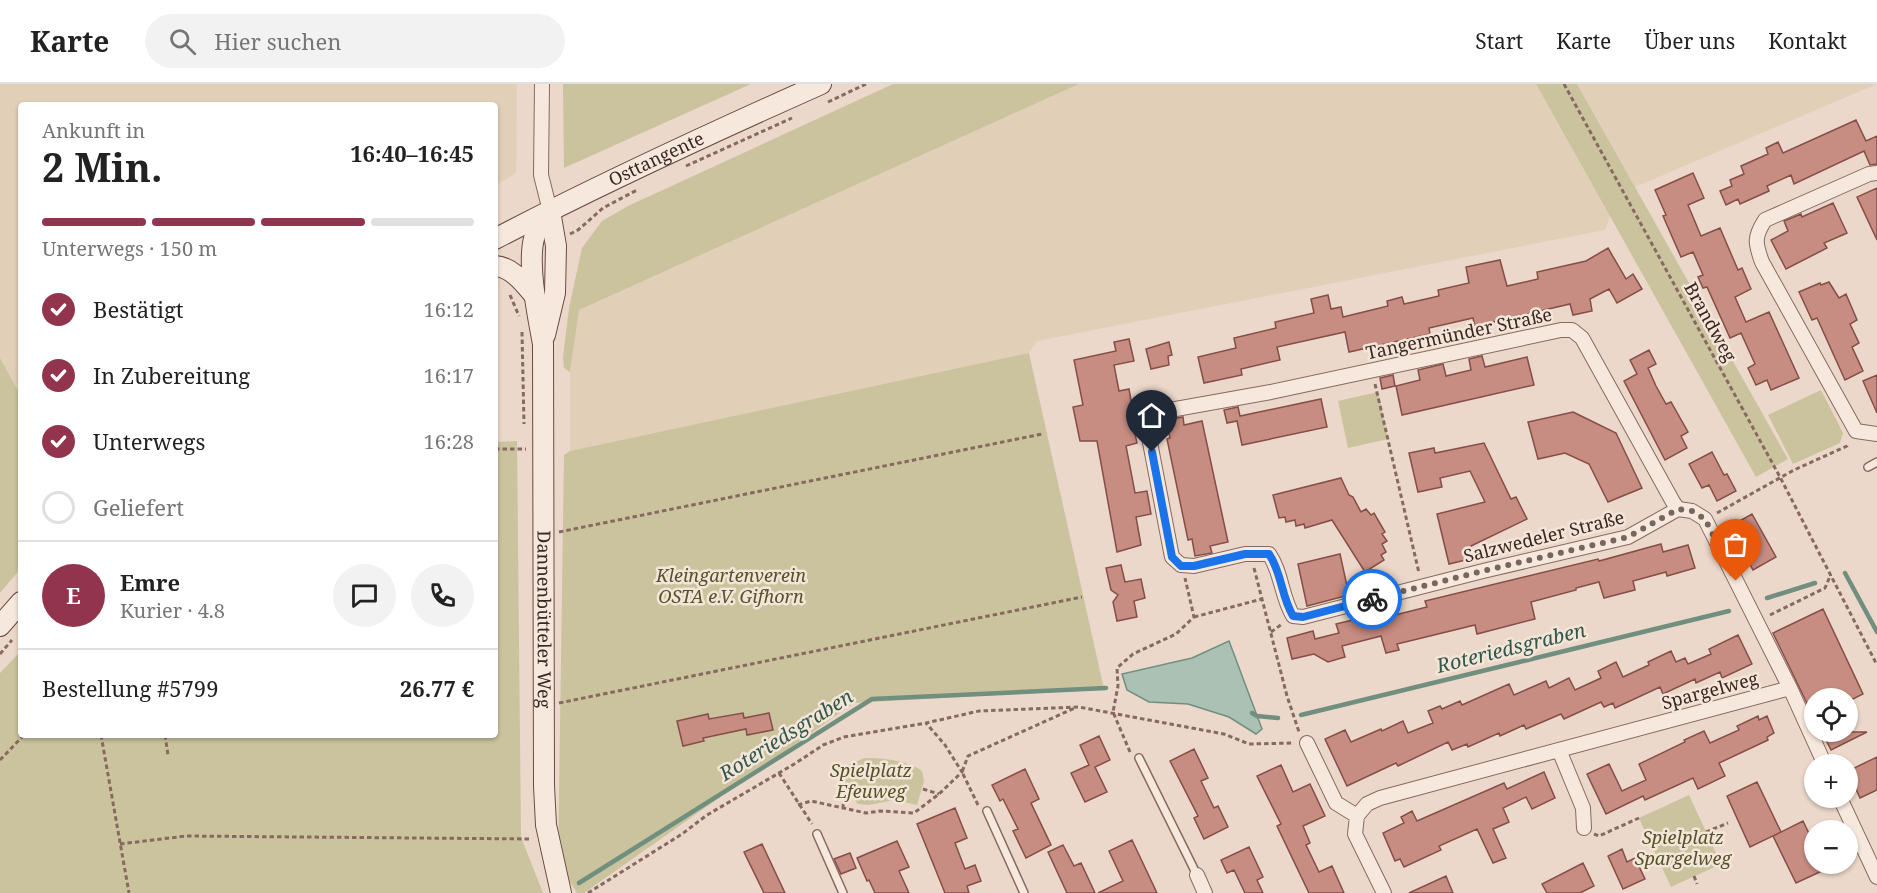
<!DOCTYPE html>
<html lang="de">
<meta charset="utf-8">
<style>
body{margin:0;font-family:"Noto Serif",serif;background:#f2f2f2;color:#222;height:100vh;display:flex;flex-direction:column;font-size:22px;white-space:nowrap}
*{box-sizing:border-box;margin:0}
p{font-size:20px;color:#767676}
.icon{flex:none;width:33px;height:33px;fill:none;stroke:currentColor;stroke-width:2;stroke-linecap:round;stroke-linejoin:round}
.map{position:relative;flex:1;overflow:hidden}
.sheet{position:absolute;left:18px;top:18px;width:480px;height:636px;display:flex;flex-direction:column;background:#fff;border-radius:6px;box-shadow:0 2px 4px #0004}
.sheet>*{flex:none}
.buttons{position:absolute;left:1804px;top:604px;display:grid;gap:12px}
.buttons a{display:grid;place-items:center;width:54px;height:54px;border-radius:50%;background:#fff;box-shadow:0 2px 4px #0004;font-size:30px}
.pin{position:absolute;display:grid;place-items:center;width:51px;height:51px;color:#fff;margin:-62px -26px;border-radius:50% 50% 50% 0;rotate:-45deg;box-shadow:0 0 6px #0007}
.pin .icon{rotate:45deg}
.courier{position:absolute;display:grid;place-items:center;width:60px;height:60px;margin:-30px;border:4px solid #1a73e8;border-radius:50%;background:#fff;color:#222;box-shadow:0 2px 8px #0007}
.head em{font-style:normal;font-weight:700}
.head div{display:flex;flex-direction:column-reverse}
.head{display:flex;align-items:center;justify-content:space-between;height:102px;padding:0 24px}
h1{font-size:39px;font-weight:700;line-height:45px}
.bar{display:grid;grid-template-columns:repeat(4,1fr);gap:9px 6px;align-content:center;height:72px;padding:0 24px}
.bar i{height:8px;border-radius:4px;background:#e0e0e0}
.bar .current{background:#92344e}
.bar p{grid-column:span 4}
.line{display:flex;align-items:center;gap:15px;padding:0 24px;border-top:2px solid #e0e0e0}
.line div{flex:1}
.round{display:grid;place-items:center;flex:none;width:63px;height:63px;border-radius:32px;background:#f2f2f2}
ol{padding:0 24px;list-style:none}
li{display:flex;align-items:center;gap:18px;height:66px}
li p{margin-inline-start:auto}
li .icon{padding:6px;border-radius:50%;background:#92344e;color:#fff;stroke-width:4}
li:last-child{color:#767676}
li i{width:33px;height:33px;border:3px solid #e0e0e0;border-radius:50%}
header{display:flex;align-items:center;gap:36px;box-sizing:border-box;height:84px;padding:0 30px;background:#fff;border-bottom:2px solid #e0e0e0}
header strong{font-size:28px}
nav{display:flex;gap:33px;margin-inline-start:auto;font-size:21px}
.search{width:420px;height:54px;background:#f2f2f2;display:flex;align-items:center;gap:15px;box-sizing:border-box;padding:0 21px;border-radius:33px;color:#767676;font-size:22px}
.map>svg:first-child{display:block}
</style>
<header>
<strong>Karte</strong>
<div class="search"><svg class="icon" aria-label="search" viewBox="0 0 24 24"><circle cx="10" cy="10" r="6"/><path d="M15 15l6 6"/></svg>Hier suchen</div>
<nav><a>Start</a><a>Karte</a><a>Über uns</a><a>Kontakt</a></nav>
</header>
<div class="map">
<svg width="1877" height="809" viewBox="0 0 1877 809">
<rect width="100%" height="100%" fill="#ecd8ca"/>
<path fill="#e1cfb8" d="M0 0H517L516 89 495 102V21H21V312L0 274Z
M1079 0H1536L1610 132 1605 146 1037 257 1029 269 570 367V288L579 226Z
M1577 0H1877L1635 103Z"/>
<path fill="#cac39e" d="M563 0H751L564 84Z
M893 0H1079L579 226 570 288 564 284 563 273 569 224 582 164 602 137 628 122Z
M1536 0H1577L1788 375 1756 393Z
M1029 269 1104 605 854 619 584 809H577L558 780 564 371 570 367Z
M0 274 21 312V484L0 509Z
M1821 306 1843 349 1840 359 1793 380 1768 331Z
M1378 308 1388 355 1348 364 1338 317Z
M517 357 521 753 543 809H0V589L21 567V651H495V358Z
M865 674C883 674 907 676 922 687L924 697 917 721 895 716 868 721 858 720 844 702 837 688 847 681Z
M1689 711 1721 780 1671 803 1639 734Z"/>
<path fill="#aac1b4" stroke="#718f7f" stroke-width="1.5" d="M1229 557 1262 645 1256 650 1229 633 1188 620 1149 618 1127 606 1122 590 1192 574Z"/>
<g fill="none" stroke-linecap="round" stroke-linejoin="round">
<path stroke="#718f7f" stroke-width="4.5" d="M1845 489 1877 548
M1767 514 1815 499
M1252 629 1257 632 1278 634
M1301 631 1729 527
M579 799 872 615 1106 604"/>
</g>
<path fill="#c78c82" stroke="#854e47" stroke-width="1.5" d="M1856 36 1866 57 1877 52V80L1870 81 1864 67 1794 100 1791 91 1767 102 1769 107 1740 120 1738 115 1726 121 1720 107 1732 102 1730 96 1744 90 1741 82 1768 70 1766 64 1778 58 1783 69Z
M1693 89 1704 114 1688 121 1701 152 1720 144 1738 186 1742 184 1751 205 1735 213 1746 238 1769 228 1799 294 1771 306 1767 296 1756 301 1748 284 1755 280 1741 249 1730 254 1707 203 1703 204 1698 193 1703 191 1693 168 1681 173 1663 132 1666 131 1655 106Z
M1877 104V156L1857 113Z
M1833 119 1847 149 1824 159 1827 164 1786 185 1771 156 1788 147 1784 137 1801 130 1802 133Z
M1608 164 1626 195 1633 190 1642 205 1617 219 1609 205 1590 215 1592 227 1573 231 1570 220 1489 239 1491 248 1477 251 1473 234 1429 244 1430 250 1349 268 1345 248 1277 263 1280 276 1241 285 1242 291 1204 299 1198 273 1236 264 1234 254 1276 244 1275 238 1314 229 1311 215 1328 211 1331 225 1341 223 1343 233 1388 222 1387 217 1402 213 1404 220 1439 212 1438 206 1469 199 1466 183 1500 176 1507 202 1538 195 1537 188 1586 177Z
M1829 198 1839 214 1846 210 1857 236 1850 240 1859 259 1852 263 1863 287 1845 296 1817 234 1812 236 1799 208 1820 199 1821 201Z
M1129 255 1134 277 1114 281 1119 307 1129 305 1133 327 1130 328 1137 359 1126 362 1135 409 1147 407 1151 430 1136 433 1141 461 1117 468 1097 357H1080L1073 323 1083 321 1074 276 1116 267 1114 258Z
M1169 258 1172 271 1168 272 1169 281 1151 285 1146 265Z
M1649 266 1656 280 1648 284 1656 302 1666 320 1671 318 1688 348 1681 352 1687 364 1665 376 1624 297 1637 290 1630 276Z
M1482 272 1485 283 1527 273 1534 301 1402 331 1396 302 1420 296 1418 286 1443 280 1446 292 1471 286 1469 275Z
M1393 291 1395 302 1382 305 1380 294Z
M1877 291V329L1863 297Z
M1321 315 1327 343 1242 361 1237 337 1227 339 1224 326 1238 323 1240 332Z
M1573 328 1616 349 1642 404 1608 418 1589 380 1565 369 1538 375 1528 338Z
M1183 333 1184 341 1202 337 1228 458 1210 462 1212 469 1195 472 1192 455 1188 456 1167 355 1170 354 1166 336Z
M1484 359 1511 415 1516 413 1527 435 1471 462 1474 474 1449 480 1437 430 1485 418 1470 387 1440 394 1442 403 1418 408 1409 369 1434 364 1435 369Z
M1712 368 1724 391 1727 390 1736 407 1717 417 1709 401 1702 404 1689 380Z
M1341 394 1349 411 1353 413 1361 428 1366 425 1371 431 1374 429 1385 448 1382 450 1387 457 1382 460 1386 468 1381 471 1384 476 1365 488 1332 436 1305 444 1304 440 1296 442 1295 436 1286 438 1285 433 1279 434 1273 411Z
M1752 430 1776 473 1753 486 1729 443Z
M1661 460 1663 468 1688 461 1695 484 1667 492 1666 488 1633 497 1635 506 1604 514 1599 498 1576 504V506L1531 518 1535 535 1477 550 1475 541 1397 560 1399 566 1386 569 1381 552 1342 562 1345 573 1328 578 1314 570 1292 575 1287 554 1313 547 1315 555 1339 549 1336 540 1365 533 1367 538 1427 523 1425 517 1598 475 1599 477Z
M1340 470 1349 511 1307 522 1298 480Z
M1121 481 1125 498 1141 495 1145 514 1134 517 1137 533 1117 537 1113 518 1118 511 1111 506 1106 484Z
M1823 525 1863 610 1853 615H1815V636L1773 549Z
M1738 551 1752 580 1722 594 1720 588 1696 599 1695 595 1663 610 1660 603 1615 624 1613 619 1604 623 1601 618 1564 635 1561 630 1526 645 1524 641 1500 652 1499 649 1468 663 1467 660 1452 666 1448 658 1398 682 1396 679 1347 702 1325 655 1345 646 1351 658 1381 645 1382 647 1403 637 1408 649 1433 639 1428 627 1440 622 1442 625 1460 617 1462 621 1509 600 1514 611 1546 597 1549 604 1569 594 1575 606 1601 594 1598 587 1616 578 1623 593 1649 581 1648 578 1671 567 1676 578 1685 574 1688 580 1711 570 1709 565Z
M743 629 744 634 769 629 773 646 747 651 746 645 703 654 704 657 683 662 677 637 708 630 709 635Z
M1758 632 1759 636 1767 632 1774 649 1767 653 1768 656 1719 679 1725 692 1698 705 1693 694 1645 716 1643 712 1606 730 1587 690 1609 680 1622 707 1646 696 1639 680 1685 658 1684 656 1704 647 1710 659 1739 646 1737 642Z
M1822 648H1867L1831 666Z
M1099 652 1110 676 1095 683 1107 708 1085 718 1071 689 1089 681 1080 661Z
M1194 665 1208 694 1201 697 1214 724 1218 722 1228 743 1204 755 1194 734 1198 732 1170 677Z
M1877 673V706L1860 714 1848 687Z
M1281 681 1293 708 1310 700 1325 732 1303 742 1310 759 1306 761 1319 788 1332 782 1344 809H1309L1277 742 1281 740 1257 692Z
M1025 685 1039 715 1031 719 1051 761 1026 774 1013 747 1018 745 1003 715 1000 717 992 701Z
M1544 688 1555 714 1532 725 1526 713 1503 724 1509 738 1493 745 1506 774 1493 779 1477 745 1439 762 1441 766 1404 783 1400 775 1395 777 1383 749 1404 739 1401 733 1412 727 1417 737 1504 699 1507 705Z
M1757 698 1781 748 1750 763 1727 712Z
M955 724 967 754 955 759 965 785 975 781 981 797 967 802 969 809H945L917 740Z
M1803 737 1815 762V780H1837L1796 799 1773 752Z
M1132 756 1157 809H1098L1123 797 1109 767Z
M897 757 909 783 899 787 909 809H875L869 796 867 797 857 774Z
M762 760 785 809H764L744 768Z
M1063 761 1074 782 1081 779 1095 809H1067L1048 768Z
M1249 763 1263 793 1257 796 1263 809H1245L1234 786 1227 789 1221 776Z
M1622 765 1627 778 1635 774 1645 795 1623 805 1608 772Z
M850 769 856 784 841 790 834 775Z
M1583 779 1594 802 1580 809H1547L1542 800Z
M1446 792 1453 809H1409Z"/>
<g fill="none" stroke-linecap="round" stroke-linejoin="round">
<g stroke="#876a5f" stroke-width="10">
<path id="lane" d="M1868 383 1877 378
M1139 674 1197 791
M987 727 1024 809
M817 750 843 809"/>
</g>
<g stroke="#876a5f" stroke-width="16">
<path id="street" d="M542 0 541 91 550 127
M1877 89 1869 90 1765 136C1754 153 1755 159 1762 178L1856 347 1877 350
M1678 425 1628 453 1483 487 1303 533 1293 532C1281 512 1282 489 1269 470H1245L1194 482 1181 481 1172 473 1148 348 1150 334 1159 328 1271 308 1561 246H1572L1582 254 1673 418 1678 425 1692 427 1705 435 1790 604
M1307 659 1336 719 1357 732 1355 750 1384 809
M1559 666 1583 724 1584 744
M1840 714 1877 793
M1357 732 1367 720 1380 714 1790 604 1825 681
M1197 791 1205 809"/>
</g>
<g stroke="#694b42" stroke-width="22">
<g id="secondary">
<path id="s1" d="M550 127C545 134 537 143 535 151 526 177 538 232 543 260L544 702 546 741 561 809"/>
<path id="s2" d="M495 155C602 99 711 49 821 0"/>
<path d="M495 182C512 183 524 199 534 211"/>
<path d="M545 251 555 209 556 162 550 127"/>
<path d="M0 542 21 518"/>
</g>
</g>
<path stroke="#876a5f" stroke-width="3" stroke-dasharray="4.5 3" stroke-linecap="butt" d="M1564 0 1780 393 1877 581
M828 18 866 0
M686 82 792 34
M570 150 578 146 603 124 637 106
M510 211 519 232
M522 248 524 340
M1375 300 1419 489
M495 365H526
M1717 429 1794 386 1847 362 1849 359
M559 448 1042 350
M1254 484 1287 612 1299 648
M1770 531 1825 504 1831 490
M1194 533 1262 515
M1271 548 1282 540
M0 570 12 556
M559 619 1082 513
M101 651 129 809
M165 651 168 671
M1130 668 1113 628 1118 602 1117 584 1133 570 1176 550 1194 533 1185 494
M0 676 24 651
M779 689 812 740
M923 705 939 710
M798 721 811 717 866 729 880 727 914 729 939 710 962 688 945 661 926 639
M978 721 962 688 968 672 1077 623
M843 724 844 709 848 708
M1706 748 1728 739
M1594 750 1599 752 1639 734
M120 760 186 752 532 755
M1694 792 1697 800
M588 809 682 750 707 731 796 679 823 661 844 653 926 639 979 627 1079 623 1224 650 1249 660 1294 659"/>
<use href="#lane" stroke="#f7e8dd" stroke-width="7"/>
<use href="#street" stroke="#f7e8dd" stroke-width="14"/>
<use href="#secondary" stroke="#f7e8dd" stroke-width="20"/>
</g>
<g fill="none" stroke-linecap="round" stroke-linejoin="round">
<path stroke="#78655d" stroke-width="6" stroke-dasharray="0 10.8" d="M1372 515 1483 487 1628 453 1678 425 1692 427 1705 435 1736 497"/>
<path stroke="#1a73e8" stroke-width="8" d="M1152 368 1172 473 1181 482H1194L1245 470H1269C1282 489 1281 512 1293 532L1303 533 1372 515"/>
</g>
<g text-anchor="middle" stroke-width="5" stroke-linejoin="round" paint-order="stroke">
<g font-size="18" fill="#392722" stroke="#f4e5d9">
<text dy="6" stroke="none"><textPath href="#s2" startOffset="180">Osttangente</textPath></text>
<text transform="translate(1710 238) rotate(61)" y="6">Brandweg</text>
<text transform="translate(1459 250) rotate(-12)" y="6">Tangermünder Straße</text>
<text transform="translate(1544 453) rotate(-14)" y="6">Salzwedeler Straße</text>
<text dy="6" stroke="none"><textPath href="#s1" startOffset="414">Dannenbütteler Weg</textPath></text>
<text transform="translate(1710 607) rotate(-15)" y="6">Spargelweg</text>
</g>
<g font-size="18" font-style="italic" fill="#54532a" stroke="#f4e5d9">
<text x="731" y="498">Kleingartenverein<tspan x="731" dy="21">OSTA e.V. Gifhorn</tspan></text>
<text x="871" y="693">Spielplatz<tspan x="871" dy="21">Efeuweg</tspan></text>
<text x="1683" y="760">Spielplatz<tspan x="1683" dy="21">Spargelweg</tspan></text>
</g>
<g font-size="20" font-style="italic" fill="#32574b" stroke="#f4e5d9">
<text transform="translate(1511 564) rotate(-14)" y="7">Roteriedsgraben</text>
<text transform="translate(786 651) rotate(-32)" y="7">Roteriedsgraben</text>
</g>
</g>
</svg>
<div class="buttons">
<a><svg class="icon" aria-label="locate" viewBox="0 0 24 24"><circle cx="12" cy="12" r="6"/><path d="M12 2v4M12 18v4M2 12h4M18 12h4"/></svg></a>
<a>+</a>
<a>−</a>
</div>
<div class="pin" style="left:1736px;top:497px;background:#ea580c"><svg class="icon" aria-label="bag" viewBox="0 0 24 24"><path d="M5 8h14l-1 12H6zM9 8a3 3 0 0 1 6 0"/></svg></div>
<div class="pin" style="left:1152px;top:368px;background:#1f2937"><svg class="icon" aria-label="home" viewBox="0 0 24 24"><path d="M3 11l9-7 9 7M6 9v11h12V9"/></svg></div>
<div class="courier" style="left:1372px;top:515px"><svg class="icon" aria-label="bike" viewBox="0 0 24 24"><circle cx="6" cy="16" r="4"/><circle cx="18" cy="16" r="4"/><path d="M6 16l4-8h5l3 8M10 8l3 8H6M13 5h3"/></svg></div>
<section class="sheet">
<div class="head"><div><h1>2 Min.</h1><p>Ankunft in</p></div><em>16:40–16:45</em></div>
<div class="bar"><i class="current"></i><i class="current"></i><i class="current"></i><i></i><p>Unterwegs · 150 m</p></div>
<ol>
<li><svg class="icon" aria-label="check" viewBox="0 0 24 24"><path d="M5 12l5 5 9-10"/></svg>Bestätigt<p>16:12</p></li>
<li><svg class="icon" aria-label="check" viewBox="0 0 24 24"><path d="M5 12l5 5 9-10"/></svg>In Zubereitung<p>16:17</p></li>
<li><svg class="icon" aria-label="check" viewBox="0 0 24 24"><path d="M5 12l5 5 9-10"/></svg>Unterwegs<p>16:28</p></li>
<li><i></i>Geliefert</li>
</ol>
<div class="line" style="height:108px"><b class="round" style="background:#92344e;color:#fff">E</b><div><b>Emre</b><p>Kurier · 4.8</p></div><a class="round"><svg class="icon" aria-label="chat" viewBox="0 0 24 24"><path d="M4 5h16v11H9l-5 4z"/></svg></a><a class="round"><svg class="icon" aria-label="phone" viewBox="0 0 24 24"><path d="M5 4h4l2 5-3 2q2 4 5 5l2-3 5 2v4C11 20 4 13 5 4z"/></svg></a></div>
<div class="line" style="height:78px"><div>Bestellung #5799</div><b>26.77 €</b></div>
</section>
</div>
